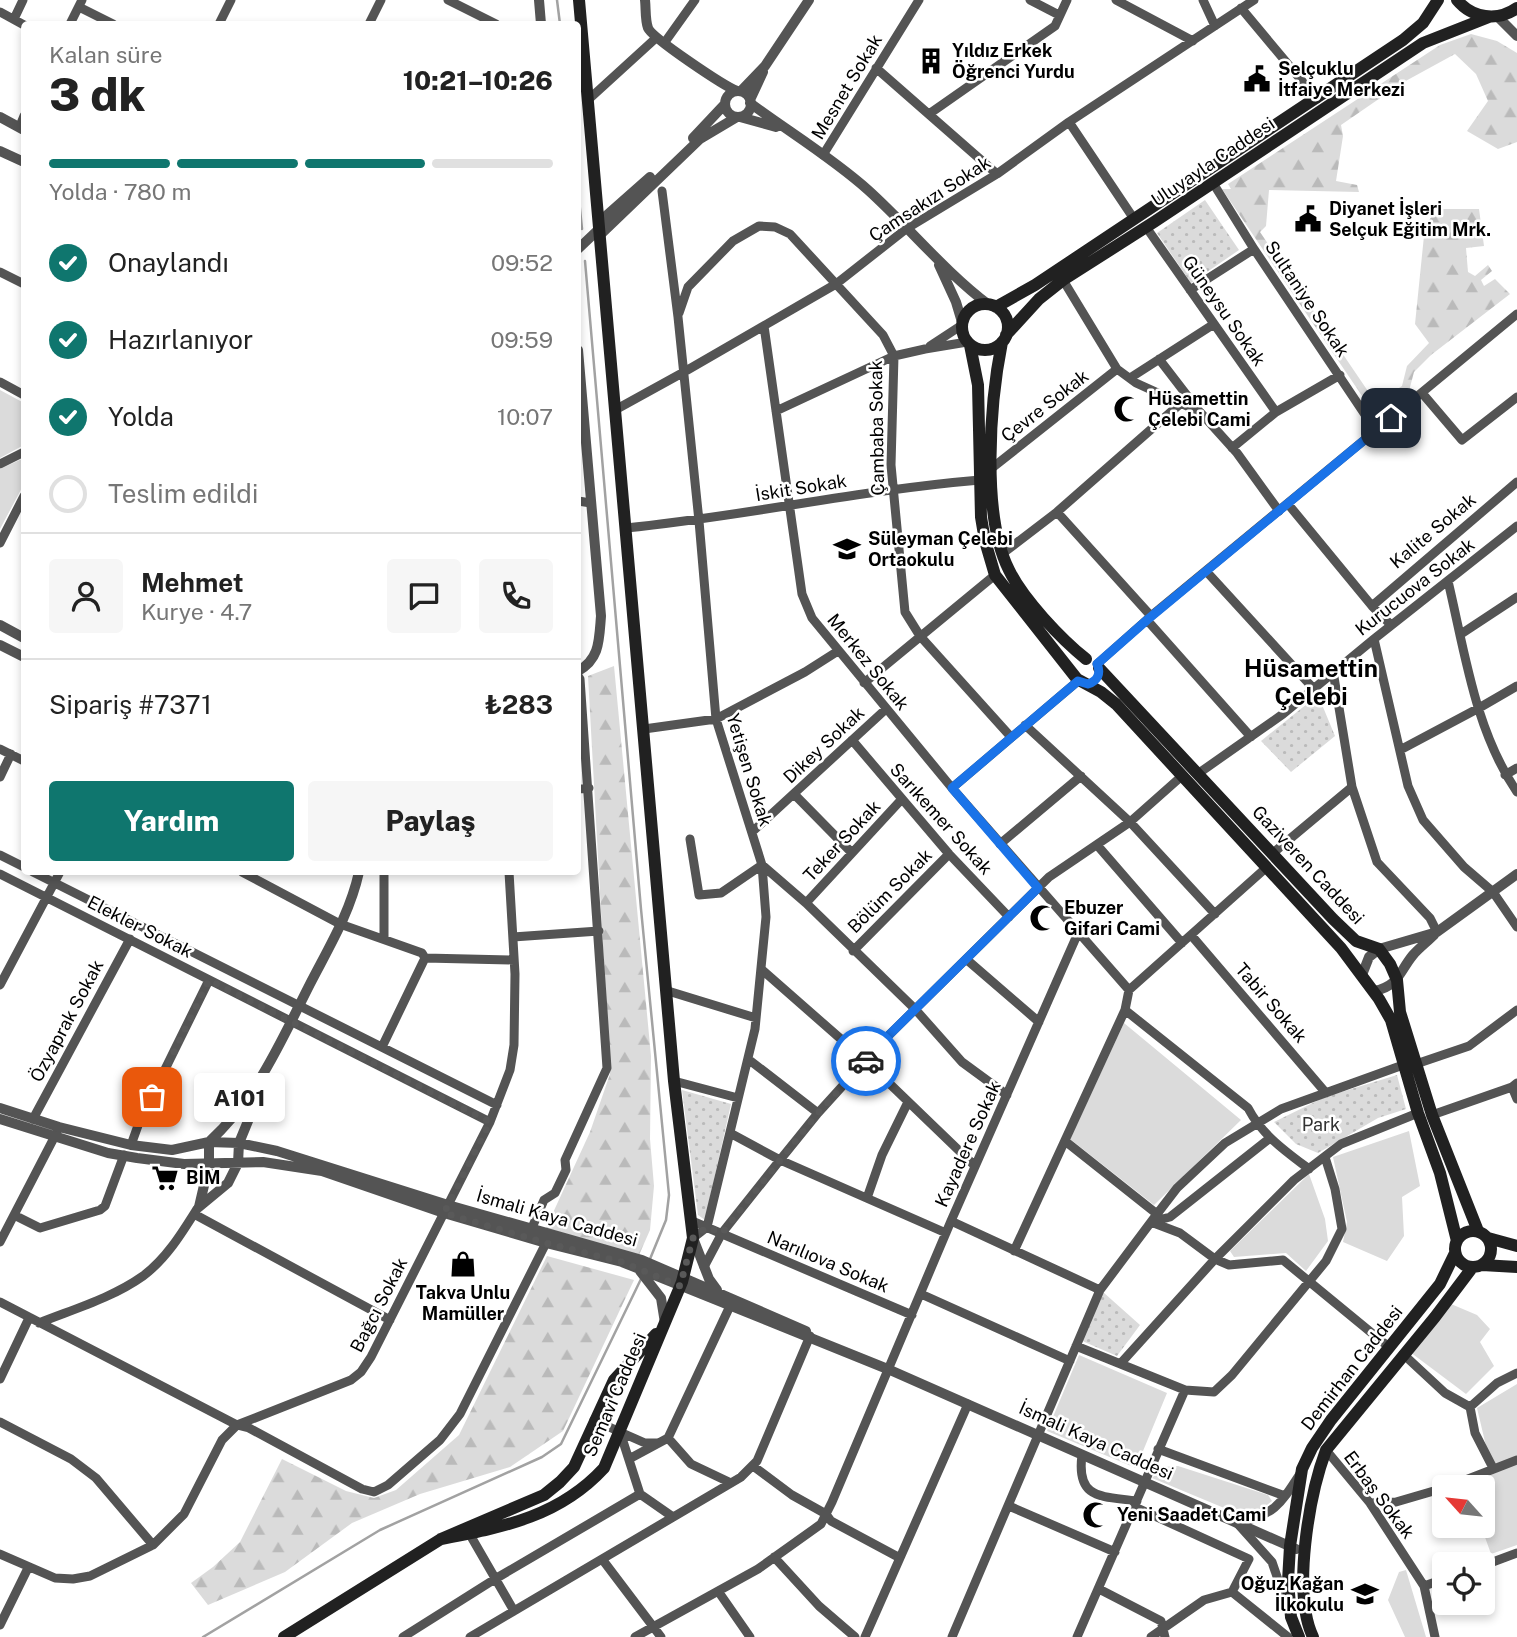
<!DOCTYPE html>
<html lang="tr">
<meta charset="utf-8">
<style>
body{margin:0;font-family:"Public Sans",sans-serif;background:#f6f6f6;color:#222;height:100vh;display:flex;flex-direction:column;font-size:26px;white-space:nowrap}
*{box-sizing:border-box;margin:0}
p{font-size:23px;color:#767676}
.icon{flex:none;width:38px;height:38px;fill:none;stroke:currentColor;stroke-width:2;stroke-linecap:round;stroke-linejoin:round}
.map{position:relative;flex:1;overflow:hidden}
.drawer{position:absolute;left:21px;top:21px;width:560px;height:854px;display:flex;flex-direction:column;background:#fff;border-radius:7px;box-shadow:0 4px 10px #0003}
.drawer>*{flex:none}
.needle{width:46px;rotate:297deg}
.fabs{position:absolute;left:1432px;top:1475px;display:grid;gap:14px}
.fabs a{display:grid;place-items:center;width:63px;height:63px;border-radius:7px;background:#fff;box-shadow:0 4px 10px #0003;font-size:35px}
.pin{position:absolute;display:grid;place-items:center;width:60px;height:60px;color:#fff;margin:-30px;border-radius:14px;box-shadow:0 4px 10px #0006}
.courier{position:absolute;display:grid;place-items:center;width:70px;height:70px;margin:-35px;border:5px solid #1a73e8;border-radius:50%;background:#fff;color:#222;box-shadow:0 2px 9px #0007}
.bubble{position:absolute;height:49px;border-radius:7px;background:#fff;box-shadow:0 4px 10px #0003;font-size:23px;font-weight:800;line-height:49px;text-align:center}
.overview em{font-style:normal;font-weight:800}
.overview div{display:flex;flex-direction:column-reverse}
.overview{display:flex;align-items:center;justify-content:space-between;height:119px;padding:0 28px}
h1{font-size:46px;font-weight:800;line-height:52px}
.bar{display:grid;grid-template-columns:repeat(4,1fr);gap:10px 7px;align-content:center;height:84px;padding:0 28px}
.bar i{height:9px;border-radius:5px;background:#e0e0e0}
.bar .on{background:#0f766e}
.bar p{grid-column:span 4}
.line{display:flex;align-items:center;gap:18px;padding:0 28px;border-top:2px solid #e0e0e0}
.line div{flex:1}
.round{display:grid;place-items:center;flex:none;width:74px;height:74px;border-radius:7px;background:#f6f6f6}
ol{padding:0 28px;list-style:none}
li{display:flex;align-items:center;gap:21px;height:77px}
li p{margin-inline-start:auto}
li .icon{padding:7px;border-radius:50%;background:#0f766e;color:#fff;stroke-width:4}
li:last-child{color:#767676}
li i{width:38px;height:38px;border:4px solid #e0e0e0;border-radius:50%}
.action{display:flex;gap:14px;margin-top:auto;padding:14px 28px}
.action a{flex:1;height:80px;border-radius:7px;background:#0f766e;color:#fff;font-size:28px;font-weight:800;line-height:80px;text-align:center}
.action a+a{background:#f6f6f6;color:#222}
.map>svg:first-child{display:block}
</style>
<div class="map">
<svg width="1517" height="1637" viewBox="0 0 1517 1637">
<defs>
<pattern id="forest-firs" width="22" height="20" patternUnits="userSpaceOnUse" patternTransform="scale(1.75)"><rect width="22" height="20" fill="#dbdbdb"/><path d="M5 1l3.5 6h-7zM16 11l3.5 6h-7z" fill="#bababa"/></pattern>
<pattern id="park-dots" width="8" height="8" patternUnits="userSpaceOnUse" patternTransform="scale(1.75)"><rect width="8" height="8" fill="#dbdbdb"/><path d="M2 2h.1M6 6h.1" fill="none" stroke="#bababa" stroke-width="1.8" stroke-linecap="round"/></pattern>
</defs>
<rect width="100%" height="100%" fill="#fff"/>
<path fill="#dbdbdb" d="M0 390 24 403V445L0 458Z
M24 458V484L0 529V469Z
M1124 1023 1241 1120 1154 1205 1070 1139Z
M1409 1131 1420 1186 1402 1197 1404 1236 1387 1261 1343 1242 1347 1222 1333 1157Z
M1309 1174 1325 1219 1328 1241 1306 1271 1286 1253 1234 1257 1230 1251Z
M1451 1304 1477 1315 1490 1329 1480 1342 1494 1366 1466 1394 1410 1352Z
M1079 1355 1167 1393 1136 1468 1047 1431Z
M1517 1384V1545L1491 1554 1481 1526 1482 1488H1465L1497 1472 1486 1446 1477 1408Z
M1178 1466 1268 1495 1272 1501 1263 1508 1241 1515 1152 1478 1163 1467Z
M1406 1570 1426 1637H1405L1388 1600 1399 1572Z"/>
<path fill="url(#forest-firs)" d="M1471 34 1497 41 1517 53V142L1498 149 1467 131 1488 101 1476 74 1455 54 1402 83 1341 125 1343 136 1336 181 1357 185 1359 192 1269 190 1266 226 1260 232 1376 403 1402 386 1407 366 1429 343 1415 324 1425 226 1437 209H1479L1484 246 1466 248 1468 272 1475 276 1488 265 1492 271 1481 280 1484 286 1495 279 1510 294 1431 355 1414 372 1409 391 1377 418 1222 189H1231L1228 184 1440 45Z
M614 666 651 1056 650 1139 654 1186 650 1230 639 1255 546 1228 590 1132 610 1074 588 676Z
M547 1256 634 1280 563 1431 510 1467 420 1494 352 1523 285 1572 208 1605 191 1583 213 1567 240 1542 282 1459 346 1491 374 1498 396 1490 459 1435Z"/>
<path fill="url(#park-dots)" d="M1205 200 1239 250 1191 283 1157 233Z
M1318 695 1335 736 1291 772 1261 741Z
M1397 1075 1406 1109 1378 1118 1318 1153 1296 1144 1274 1122 1325 1097Z
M682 1090 731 1104 705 1220 698 1215Z
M1103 1292 1140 1325 1117 1356 1080 1340Z"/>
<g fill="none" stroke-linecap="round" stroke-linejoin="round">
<path stroke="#a2a2a2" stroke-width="2.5" d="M557 0 560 24
M578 190 582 229
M585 261 641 909 669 1195 666 1220 650 1259
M203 1637 380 1530 542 1457 561 1444 641 1279"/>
<path stroke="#545454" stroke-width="9" d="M448 0 496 24
M1030 0 1059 15
M1116 0 1193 41
M1203 0 1215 26
M79 7 113 24
M1241 8 1317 99
M0 12 24 25
M14 19 23 0
M70 24 82 0
M219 24 231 0
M369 24 381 0
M665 42 695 0
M876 68 997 174
M588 100 656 38
M929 114 1055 26 1067 0
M1069 122 1134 219
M20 126 24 116
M823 155 919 0
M1213 183 1254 249 1376 431
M662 191 678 317 699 521 716 719 762 865 766 917 755 1029 707 1227 693 1238
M1146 227 1276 412
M0 272 24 284
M1063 280 1117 369 1136 383 1200 412 1237 453 1279 511
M1190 290 1254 249
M679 313 688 287 733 241 759 226 775 227 790 234 883 335 894 356 891 465 905 612 920 636 1011 737
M764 326 802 594 812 618 952 788 1129 990 1267 867
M930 346 962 325
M1159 359 1199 411
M1130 378 1214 324
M0 382 24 395
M1422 393 1462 440 1517 397
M615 410 684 372 836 284 906 229 997 174 1069 122 1254 0
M776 411 894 356 925 349 967 342
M1232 448 1276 412 1340 375
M0 464 24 452
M992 468 1117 369
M578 501 591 503
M1288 504 1372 606 1391 625
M1057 512 1151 616
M626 528C745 516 861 490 980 480
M0 543 24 496
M1002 554 1057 512 1180 404
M1206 571 1313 688
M1448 581C1465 653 1475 730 1517 792
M1372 606 1517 482
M1147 620 1251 737
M1461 634 1517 597
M1374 639 1408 786 1423 820 1464 867 1493 892 1517 927
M1097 664 1151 616 1517 314
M1333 671 1352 787 1377 862 1430 918 1437 932
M864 683 995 575
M1025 725 1130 822 1215 914
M644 729 716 719 805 672 838 651
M852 740 949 854 1009 917
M0 749 24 761
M1400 750 1479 708 1517 686
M1199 773 1283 714 1374 639 1517 526
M1505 775 1517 768
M0 777 11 754
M952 788 1078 681
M578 789 589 788
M794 794 852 853
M752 832 886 709
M690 839 699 895 721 893 762 865 806 903 915 1009 962 1062 1007 1095
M1000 844 1081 776
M1097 845 1182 943
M1273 853 1352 787
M0 855 24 867
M33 872 497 1105
M242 872 340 924 422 953 425 958
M384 872V939
M0 874 490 1122
M806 903 901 800
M1191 935 1326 1093
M513 937 599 931
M853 951 949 854
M966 959 1039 1022
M761 969 866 1061 975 1166
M0 985 60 872
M668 991 756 1018
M1125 1010 1248 1108C1262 1135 1285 1151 1309 1169
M382 1047 425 958 514 960
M748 1059 818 1113
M1416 1064 1469 1046 1517 1010
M674 1081 738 1098
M1512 1087 1517 1099
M1432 1115 1512 1087 1517 1083
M33 1119 130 939
M730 1133 780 1160 946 1233
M1270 1138 1170 1217 1151 1222 1180 1233 1215 1259 1229 1265 1283 1260 1390 1348
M1065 1141 1157 1214
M131 1145 140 1120 209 980
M867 1198 882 1155 908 1102
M194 1214 390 1320
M14 1215 40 1228 100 1210 105 1206 124 1155
M692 1221 912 1315
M951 1221 1100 1290
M531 1230 544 1200 555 1193 566 1170 565 1160 607 1068 580 679 578 676
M0 1242 57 1132
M1014 1251 1125 1010 1129 990
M704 1267 722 1233 780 1160 818 1113 886 1038 1049 877 1130 822 1183 775
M921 1294 1070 1361
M0 1302 237 1425 249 1428 362 1489 374 1492 388 1485 440 1440 460 1414 546 1243
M39 1323C74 1309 112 1298 143 1276 166 1259 182 1233 197 1209
M1076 1346 1185 1390 1077 1637
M1403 1354 1445 1393 1470 1407 1497 1383 1517 1373
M1121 1363 1215 1259 1294 1180 1341 1144 1418 1113
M0 1379 29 1318
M1185 1390 1214 1392 1232 1375 1326 1261 1342 1229 1335 1189 1325 1157
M1470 1407 1475 1433 1493 1468
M0 1422 71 1459 96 1478 153 1545
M620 1432 645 1443H657
M668 1438 691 1464 731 1483
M1158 1449 1285 1496
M1326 1450 1370 1503 1424 1586 1435 1637
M1082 1455C1076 1500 1102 1496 1137 1501
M629 1459 668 1438 730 1306
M753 1466 792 1495 826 1514 831 1521 900 1558
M1445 1488 1517 1460
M640 1494 673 1517
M1370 1503 1396 1502 1444 1488
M1009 1506 1115 1552
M1135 1507 1249 1559 1232 1592 1204 1600 1151 1637
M469 1533 514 1611
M0 1554 55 1578 73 1579 90 1576 153 1545 184 1514 222 1440 237 1425 351 1380 361 1372 371 1357 490 1122 510 1070 514 1045 515 974 509 872
M774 1557 819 1606 855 1637
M602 1559 661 1637
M1482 1566 1517 1553
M1424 1586 1444 1579
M1099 1589 1161 1621 1165 1637
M718 1591 750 1637
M1232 1592 1288 1637
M1287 1606 1272 1562 1237 1523C1274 1515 1280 1505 1300 1474
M0 1625 28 1568
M403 1637 495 1579 640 1494 620 1432 594 1420
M470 1637 741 1477 757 1461 810 1336
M635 1637 758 1569 821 1524 832 1502 951 1221 1078 933
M865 1637 968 1404
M952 1637 1100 1290 1157 1214 1177 1188 1225 1143 1281 1109 1403 1065"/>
<path stroke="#545454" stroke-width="10" d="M539 0 541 24
M645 0C646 8 645 20 648 28 652 38 724 86 737 91
M1497 16 1517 36
M741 91 765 66 809 0
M725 104a13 13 0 1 1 26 0a13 13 0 1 1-26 0Z
M750 100 763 72
M750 103C789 132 831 157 868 190 909 227 944 271 989 305
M0 117 24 130
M740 117 776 127
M693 138 725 104
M0 151 24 162
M598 223 650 177
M599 236 700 139 737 117
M578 249 599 229
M939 265 956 302 962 322
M578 350 601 616C599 640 600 659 578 671
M0 625 24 638
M0 645 24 657
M1362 975 1369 957 1379 949 1437 932 1517 874
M1374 991C1399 986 1399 972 1413 955 1419 948 1427 942 1434 935
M0 1108 59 1127 131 1145 172 1150 209 1142 239 1143 277 1151 448 1205 642 1260 806 1331
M0 1119 108 1153 137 1158 184 1164 263 1162 322 1171 444 1213 546 1243 622 1262 890 1370 1296 1549
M199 1207 209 1164V1142C257 1098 281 1041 310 984 329 947 350 913 359 872
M199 1207 228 1183 238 1163 239 1143 262 1087
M693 1238 709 1279 717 1290
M640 1271 661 1298 665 1323"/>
<path stroke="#212121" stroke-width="12" d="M1457 0C1472 18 1497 22 1517 8
M962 327a23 23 0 1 1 46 0a23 23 0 1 1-46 0Z
M996 307 1035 285 1403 40 1423 23 1438 0
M1006 335 1039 299 1063 280 1154 222 1423 43 1489 17
M1002 342C990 402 981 515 1009 570 1023 599 1061 639 1086 659
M970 345 978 385 981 517 985 541 995 575 1077 679 1101 692 1116 704 1341 948 1379 999 1391 1020 1418 1113 1440 1173 1457 1241
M1099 668 1333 919 1356 941 1379 949 1390 964 1397 980 1400 1012 1432 1115 1478 1231
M1455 1249a18 18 0 1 1 36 0a18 18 0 1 1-36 0Z
M1488 1238 1517 1246
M1482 1265 1517 1267
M441 1539C503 1527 559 1517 604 1468L682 1282 693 1238 674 1081 579 0
M284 1637 441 1539 544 1495 560 1482 574 1467 614 1380 656 1334
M1299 1637 1291 1617 1288 1581 1290 1546 1302 1469 1312 1448 1331 1420 1440 1284 1455 1253
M1313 1637C1292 1592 1309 1496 1326 1450L1435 1317 1472 1268"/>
</g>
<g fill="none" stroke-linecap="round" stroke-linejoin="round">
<path stroke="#595959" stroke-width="7" stroke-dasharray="0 12.6" d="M152 1097 209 980 490 1122 444 1213 546 1243 622 1262 680 1286 693 1238 707 1227 722 1233 818 1113 866 1061"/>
<path stroke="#1a73e8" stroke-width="9" d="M866 1061 886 1038 1038 888 952 788 1078 681 1088 684C1098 681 1101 673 1097 664L1147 620 1391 418"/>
</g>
<defs>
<g id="building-bare" transform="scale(2.1)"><path d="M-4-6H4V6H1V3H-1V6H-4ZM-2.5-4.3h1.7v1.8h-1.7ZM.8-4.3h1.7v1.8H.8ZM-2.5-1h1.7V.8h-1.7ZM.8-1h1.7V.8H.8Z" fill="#000" stroke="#fff" stroke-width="2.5" paint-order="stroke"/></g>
<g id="civic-bare" transform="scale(2.1)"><path d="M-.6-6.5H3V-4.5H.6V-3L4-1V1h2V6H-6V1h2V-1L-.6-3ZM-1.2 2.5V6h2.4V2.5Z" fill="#000" stroke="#fff" stroke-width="2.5" paint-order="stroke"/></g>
<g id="mosque-bare" transform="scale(2.1)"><path d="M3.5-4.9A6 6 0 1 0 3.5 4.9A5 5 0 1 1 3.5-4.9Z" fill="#000" stroke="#fff" stroke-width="2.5" paint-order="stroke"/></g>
<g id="school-bare" transform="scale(2.1)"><path d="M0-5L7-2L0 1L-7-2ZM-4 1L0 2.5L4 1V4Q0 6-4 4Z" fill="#000" stroke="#fff" stroke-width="2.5" paint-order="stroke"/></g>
<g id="supermarket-bare" transform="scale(2.1)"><path d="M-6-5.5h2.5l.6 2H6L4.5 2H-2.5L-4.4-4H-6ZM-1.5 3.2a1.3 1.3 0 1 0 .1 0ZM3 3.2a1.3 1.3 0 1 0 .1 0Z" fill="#000" stroke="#fff" stroke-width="2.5" paint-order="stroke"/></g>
<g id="shop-bare" transform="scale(2.1)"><path d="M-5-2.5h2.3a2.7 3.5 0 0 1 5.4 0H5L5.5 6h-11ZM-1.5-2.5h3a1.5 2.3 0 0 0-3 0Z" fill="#000" stroke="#fff" stroke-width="2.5" paint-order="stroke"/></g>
</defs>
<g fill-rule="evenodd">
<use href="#building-bare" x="931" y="61"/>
<use href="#civic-bare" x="1257" y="79"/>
<use href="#civic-bare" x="1308" y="219"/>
<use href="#mosque-bare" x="1127" y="409"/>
<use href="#school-bare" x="847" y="549"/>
<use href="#mosque-bare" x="1043" y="918"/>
<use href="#supermarket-bare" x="165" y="1178"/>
<use href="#shop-bare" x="463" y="1264"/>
<use href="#mosque-bare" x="1096" y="1515"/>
<use href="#school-bare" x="1365" y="1594"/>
</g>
<g text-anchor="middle" stroke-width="5" stroke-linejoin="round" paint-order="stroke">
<g font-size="18" font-weight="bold" fill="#000" stroke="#fff" text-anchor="start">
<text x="952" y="57">Yıldız Erkek<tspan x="952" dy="21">Öğrenci Yurdu</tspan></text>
<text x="1278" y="75">Selçuklu<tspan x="1278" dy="21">İtfaiye Merkezi</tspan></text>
<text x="1329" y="215">Diyanet İşleri<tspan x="1329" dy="21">Selçuk Eğitim Mrk.</tspan></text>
<text x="1148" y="405">Hüsamettin<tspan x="1148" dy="21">Çelebi Cami</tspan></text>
<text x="868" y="545">Süleyman Çelebi<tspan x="868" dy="21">Ortaokulu</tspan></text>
<text x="1064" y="914">Ebuzer<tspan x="1064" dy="21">Gifari Cami</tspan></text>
<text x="186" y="1184">BİM</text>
<text x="463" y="1299" text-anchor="middle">Takva Unlu<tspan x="463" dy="21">Mamüller</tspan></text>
<text x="1117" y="1521">Yeni Saadet Cami</text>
<text x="1344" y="1590" text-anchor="end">Oğuz Kağan<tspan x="1344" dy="21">İlkokulu</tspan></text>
</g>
<g font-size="18" fill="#000" stroke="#fff">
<text transform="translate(847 87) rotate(-59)" y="6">Mesnet Sokak</text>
<text transform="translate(1213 162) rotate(-34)" y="6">Uluyayla Caddesi</text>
<text transform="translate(930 199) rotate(-33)" y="6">Çamsakızı Sokak</text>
<text transform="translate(1307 299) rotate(56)" y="6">Sultaniye Sokak</text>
<text transform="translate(1224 311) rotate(55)" y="6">Güneysu Sokak</text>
<text transform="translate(1045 406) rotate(-38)" y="6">Çevre Sokak</text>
<text transform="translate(877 428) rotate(-91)" y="6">Çambaba Sokak</text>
<text transform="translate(801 488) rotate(-9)" y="6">İskit Sokak</text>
<text transform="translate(1433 531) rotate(-40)" y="6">Kalite Sokak</text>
<text transform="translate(1415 587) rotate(-38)" y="6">Kurucuova Sokak</text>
<text transform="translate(868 662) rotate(51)" y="6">Merkez Sokak</text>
<text transform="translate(824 745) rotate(-43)" y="6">Dikey Sokak</text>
<text transform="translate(749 770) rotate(73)" y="6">Yetişen Sokak</text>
<text transform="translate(941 819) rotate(48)" y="6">Sarıkemer Sokak</text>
<text transform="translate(842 841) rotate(-47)" y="6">Teker Sokak</text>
<text transform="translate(1308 865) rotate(47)" y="6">Gaziveren Caddesi</text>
<text transform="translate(890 891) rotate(-45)" y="6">Bölüm Sokak</text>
<text transform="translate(140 927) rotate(27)" y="6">Elekler Sokak</text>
<text transform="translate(1271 1003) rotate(49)" y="6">Tabir Sokak</text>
<text transform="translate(67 1021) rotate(-62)" y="6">Özyaprak Sokak</text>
<text transform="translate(968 1144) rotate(-66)" y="6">Kayadere Sokak</text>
<text transform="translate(557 1218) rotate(16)" y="6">İsmali Kaya Caddesi</text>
<text transform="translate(828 1262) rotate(23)" y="6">Narılıova Sokak</text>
<text transform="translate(379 1305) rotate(-63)" y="6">Bağcı Sokak</text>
<text transform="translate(1352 1368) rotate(-52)" y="6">Demirhan Caddesi</text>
<text transform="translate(615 1395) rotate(-67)" y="6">Semavi Caddesi</text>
<text transform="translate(1096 1441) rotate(24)" y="6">İsmali Kaya Caddesi</text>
<text transform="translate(1379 1495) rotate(53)" y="6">Erbaş Sokak</text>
</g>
<g font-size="18" fill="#323232" stroke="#fff">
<text x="1321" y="1131">Park</text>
</g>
<g font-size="24" font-weight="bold" fill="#000" stroke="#fff">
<text x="1311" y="677">Hüsamettin<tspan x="1311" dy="28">Çelebi</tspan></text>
</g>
</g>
</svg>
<div class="fabs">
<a><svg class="needle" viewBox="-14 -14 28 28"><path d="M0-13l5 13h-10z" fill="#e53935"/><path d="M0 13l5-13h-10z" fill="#767676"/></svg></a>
<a><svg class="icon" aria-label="locate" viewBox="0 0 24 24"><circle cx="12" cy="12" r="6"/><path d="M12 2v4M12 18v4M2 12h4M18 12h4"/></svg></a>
</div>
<div class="pin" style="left:152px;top:1097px;background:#ea580c"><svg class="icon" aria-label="bag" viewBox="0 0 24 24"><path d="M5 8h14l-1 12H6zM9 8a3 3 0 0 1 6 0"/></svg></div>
<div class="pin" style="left:1391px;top:418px;background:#1f2937"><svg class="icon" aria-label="home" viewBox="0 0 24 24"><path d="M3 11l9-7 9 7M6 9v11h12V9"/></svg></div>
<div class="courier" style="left:866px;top:1061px"><svg class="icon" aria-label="car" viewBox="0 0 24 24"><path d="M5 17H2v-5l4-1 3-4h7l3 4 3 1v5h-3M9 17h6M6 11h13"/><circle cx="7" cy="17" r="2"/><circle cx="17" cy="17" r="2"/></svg></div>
<div class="bubble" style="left:194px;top:1073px;width:91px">A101</div>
<section class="drawer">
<div class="overview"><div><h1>3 dk</h1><p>Kalan süre</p></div><em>10:21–10:26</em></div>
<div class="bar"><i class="on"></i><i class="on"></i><i class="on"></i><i></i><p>Yolda · 780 m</p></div>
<ol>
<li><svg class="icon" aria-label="check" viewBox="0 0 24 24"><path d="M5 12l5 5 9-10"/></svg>Onaylandı<p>09:52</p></li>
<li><svg class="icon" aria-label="check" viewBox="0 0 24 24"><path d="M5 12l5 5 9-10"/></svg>Hazırlanıyor<p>09:59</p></li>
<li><svg class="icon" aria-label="check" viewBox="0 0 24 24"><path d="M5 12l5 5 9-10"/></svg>Yolda<p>10:07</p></li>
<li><i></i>Teslim edildi</li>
</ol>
<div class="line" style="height:126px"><a class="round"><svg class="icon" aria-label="person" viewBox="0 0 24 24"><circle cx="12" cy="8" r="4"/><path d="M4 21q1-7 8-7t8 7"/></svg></a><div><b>Mehmet</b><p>Kurye · 4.7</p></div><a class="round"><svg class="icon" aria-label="chat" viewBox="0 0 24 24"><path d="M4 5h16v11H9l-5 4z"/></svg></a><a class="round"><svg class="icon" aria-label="phone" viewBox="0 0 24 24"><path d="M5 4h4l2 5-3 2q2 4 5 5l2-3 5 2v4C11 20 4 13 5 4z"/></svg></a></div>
<div class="line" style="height:91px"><div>Sipariş #7371</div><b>₺283</b></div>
<div class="action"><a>Yardım</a><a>Paylaş</a></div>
</section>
</div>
